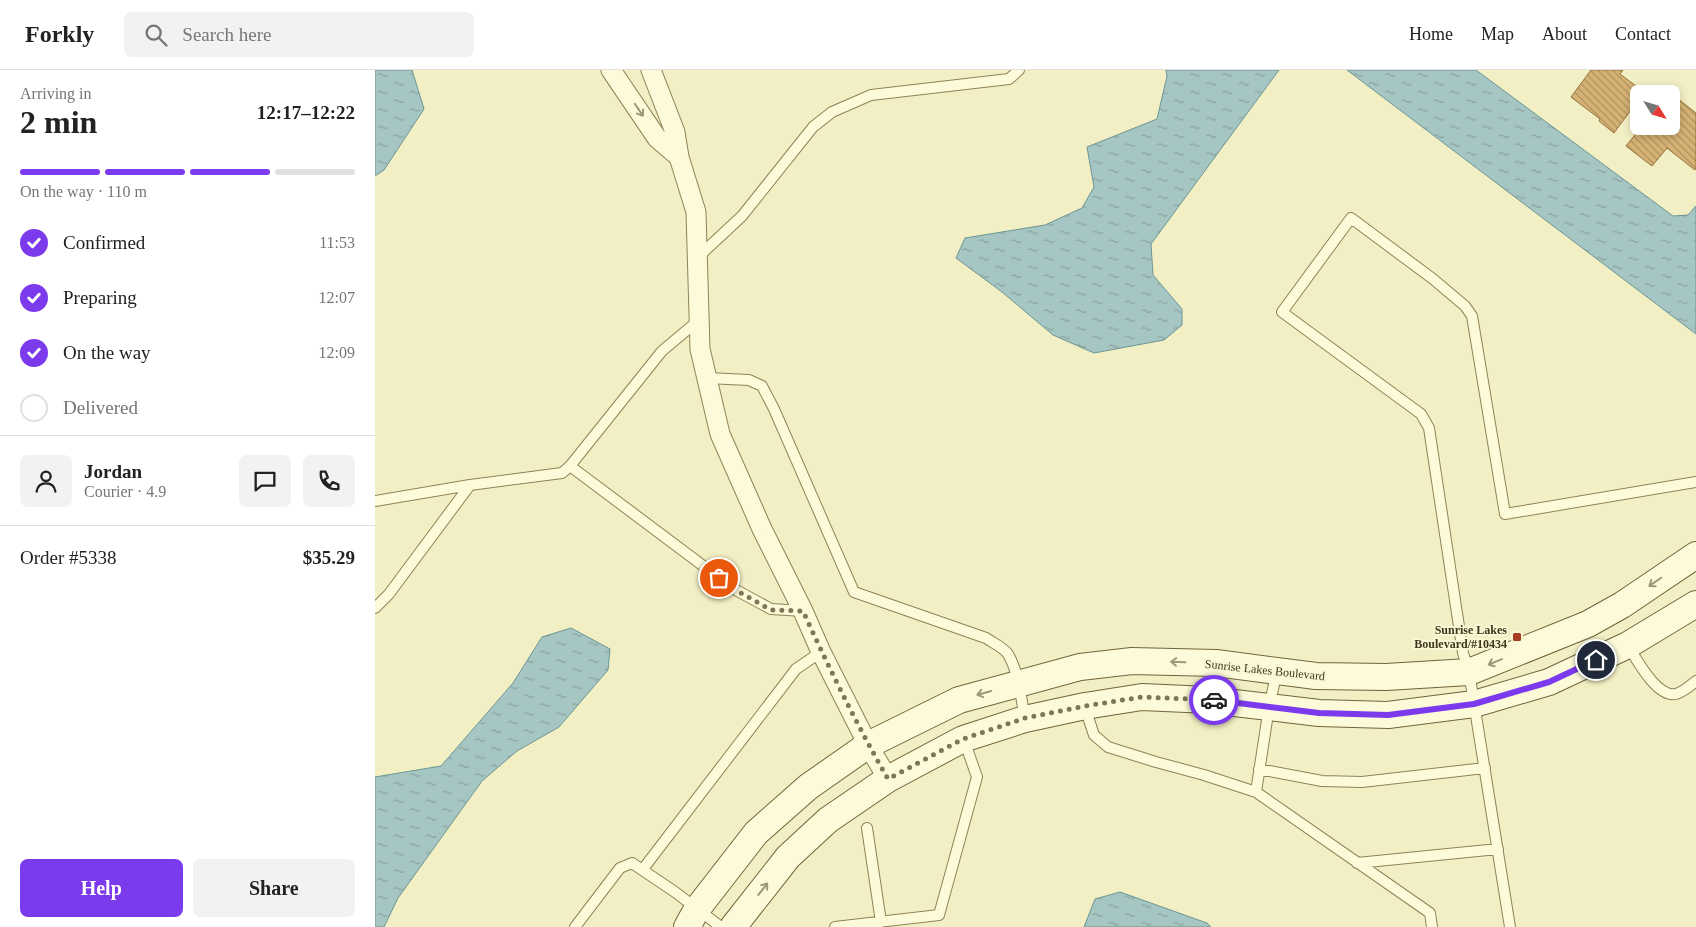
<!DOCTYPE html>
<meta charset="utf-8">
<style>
body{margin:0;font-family:"Times New Roman",serif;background:#f2f2f2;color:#222;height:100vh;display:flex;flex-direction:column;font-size:19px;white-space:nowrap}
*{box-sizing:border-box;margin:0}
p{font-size:16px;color:#767676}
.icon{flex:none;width:28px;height:28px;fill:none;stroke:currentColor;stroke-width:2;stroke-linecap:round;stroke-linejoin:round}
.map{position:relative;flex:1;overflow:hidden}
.drawer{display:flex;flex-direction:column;background:#fff;width:375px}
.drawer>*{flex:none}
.needle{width:32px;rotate:127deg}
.fabs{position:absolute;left:1255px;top:15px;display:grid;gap:10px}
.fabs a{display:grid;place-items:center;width:50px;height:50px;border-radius:8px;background:#fff;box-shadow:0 2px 8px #0003;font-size:25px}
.pin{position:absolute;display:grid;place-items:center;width:42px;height:42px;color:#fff;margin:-21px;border:2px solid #fff;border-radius:50%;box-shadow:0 1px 5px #0007}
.courier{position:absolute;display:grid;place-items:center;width:50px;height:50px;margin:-25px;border:4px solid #7c3aed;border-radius:50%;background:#fff;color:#222;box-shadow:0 1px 6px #0007}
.headline em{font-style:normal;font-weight:800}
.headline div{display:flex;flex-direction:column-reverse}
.headline{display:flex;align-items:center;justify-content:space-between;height:85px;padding:0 20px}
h1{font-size:32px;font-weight:800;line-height:38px}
.bar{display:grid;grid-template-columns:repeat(4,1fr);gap:8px 5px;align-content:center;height:60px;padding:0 20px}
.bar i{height:6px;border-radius:4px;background:#e0e0e0}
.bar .current{background:#7c3aed}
.bar p{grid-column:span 4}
.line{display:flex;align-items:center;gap:12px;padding:0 20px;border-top:1px solid #e0e0e0}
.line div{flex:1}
.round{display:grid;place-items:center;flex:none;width:52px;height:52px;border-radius:8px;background:#f2f2f2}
ol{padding:0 20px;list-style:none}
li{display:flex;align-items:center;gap:15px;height:55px}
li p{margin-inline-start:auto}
li .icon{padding:5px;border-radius:50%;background:#7c3aed;color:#fff;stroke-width:4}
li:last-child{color:#767676}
li i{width:28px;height:28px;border:2px solid #e0e0e0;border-radius:50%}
.cta{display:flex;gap:10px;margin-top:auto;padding:10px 20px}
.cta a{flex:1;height:58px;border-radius:8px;background:#7c3aed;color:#fff;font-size:20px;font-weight:800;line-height:58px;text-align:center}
.cta a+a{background:#f2f2f2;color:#222}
header{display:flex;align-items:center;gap:30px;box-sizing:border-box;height:70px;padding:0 25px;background:#fff;border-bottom:1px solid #e0e0e0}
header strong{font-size:24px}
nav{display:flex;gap:28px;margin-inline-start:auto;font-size:18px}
.search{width:350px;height:45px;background:#f2f2f2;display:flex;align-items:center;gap:12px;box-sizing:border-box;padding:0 18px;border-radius:8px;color:#767676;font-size:19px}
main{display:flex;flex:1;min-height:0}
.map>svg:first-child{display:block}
</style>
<header>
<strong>Forkly</strong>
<div class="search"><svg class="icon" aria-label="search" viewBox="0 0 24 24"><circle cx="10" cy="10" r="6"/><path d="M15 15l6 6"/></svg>Search here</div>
<nav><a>Home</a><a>Map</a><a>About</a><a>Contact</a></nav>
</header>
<main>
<section class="drawer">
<div class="headline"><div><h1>2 min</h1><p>Arriving in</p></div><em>12:17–12:22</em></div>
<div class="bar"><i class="current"></i><i class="current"></i><i class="current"></i><i></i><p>On the way · 110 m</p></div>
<ol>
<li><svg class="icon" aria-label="check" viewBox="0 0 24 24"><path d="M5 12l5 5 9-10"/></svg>Confirmed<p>11:53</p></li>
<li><svg class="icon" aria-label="check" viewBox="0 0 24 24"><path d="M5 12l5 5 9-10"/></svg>Preparing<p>12:07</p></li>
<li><svg class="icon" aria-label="check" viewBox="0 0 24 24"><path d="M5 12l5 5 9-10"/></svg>On the way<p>12:09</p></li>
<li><i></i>Delivered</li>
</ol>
<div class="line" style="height:90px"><a class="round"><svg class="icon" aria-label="person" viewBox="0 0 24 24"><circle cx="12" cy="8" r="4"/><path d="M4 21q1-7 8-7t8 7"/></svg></a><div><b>Jordan</b><p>Courier · 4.9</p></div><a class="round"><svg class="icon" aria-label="chat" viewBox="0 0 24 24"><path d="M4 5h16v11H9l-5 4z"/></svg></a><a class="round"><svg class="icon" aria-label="phone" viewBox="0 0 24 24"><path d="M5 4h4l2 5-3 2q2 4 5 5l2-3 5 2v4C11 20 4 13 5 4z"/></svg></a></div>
<div class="line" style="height:65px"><div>Order #5338</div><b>$35.29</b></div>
<div class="cta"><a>Help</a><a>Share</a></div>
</section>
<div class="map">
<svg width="1321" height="857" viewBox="0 0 1321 857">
<defs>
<pattern id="water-ripples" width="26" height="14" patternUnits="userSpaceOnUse" patternTransform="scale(1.25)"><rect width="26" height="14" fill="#a6c6c3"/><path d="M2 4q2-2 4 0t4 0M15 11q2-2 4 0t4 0" fill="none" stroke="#89a29e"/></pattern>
<pattern id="building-back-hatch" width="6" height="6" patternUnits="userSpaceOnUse" patternTransform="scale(1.25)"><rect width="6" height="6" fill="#d6b275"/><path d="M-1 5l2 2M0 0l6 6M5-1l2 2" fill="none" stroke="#af925f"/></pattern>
</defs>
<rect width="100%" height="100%" fill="#f3efc4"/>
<path fill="url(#water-ripples)" stroke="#6b9694" d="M0 0H37L49 39 9 100 0 106Z
M791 0H904L776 174 778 205 807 239V255L789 270 719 283 678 265 627 222 581 188 590 168 670 155 707 138 719 117 712 77 782 49 792 6Z
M972 0H1101L1298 146 1313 145 1321 136V264Z
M196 558 235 579 233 600 184 657 142 681 107 711 23 828 9 857H0V707L66 696 138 613 167 567Z
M745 822 832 853 836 857H709L720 829Z"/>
<path fill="url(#building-back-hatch)" stroke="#93703a" d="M1216 0H1248L1245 4 1269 22 1267 24H1264V29L1239 63 1224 51 1225 49 1196 27Z
M1294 22 1321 43V98L1320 100 1292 78 1277 96 1251 76 1267 56H1296V24H1292Z"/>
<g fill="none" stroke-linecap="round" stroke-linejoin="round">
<g stroke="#908257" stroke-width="12">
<path id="lane" d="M322 188 367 146 438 57 457 42 496 25 634 9 644 0
M332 308 374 310 387 316 399 339 479 522 611 568C618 573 628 577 633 584 644 603 646 628 650 649
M195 396 359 519 396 539 428 541
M0 431 95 415 187 403 195 396 287 281 324 250
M0 538 14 524 95 415
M1253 576C1262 590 1282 628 1301 624 1308 622 1315 616 1321 611
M902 601 894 637 881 722 1055 843 1057 857
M710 638 719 665 733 677 781 692 829 705 881 722
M884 699 947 711 987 712 1110 698
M492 758 506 852
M982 793 1123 779
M268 799 421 599 446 582
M200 857 245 798 257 793 300 822 346 857
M460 857 564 845 602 707 589 670
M1135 857 1094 602 1088 583 1054 358 1046 344 907 242 976 148 1058 209 1090 236 1097 246 1130 444 1321 412"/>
</g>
<g stroke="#908257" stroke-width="21">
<path id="street" d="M236 0 282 68 304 87
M276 0 300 62 304 87 321 142 325 279 345 364 387 459 428 541 446 582 493 675 513 709"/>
</g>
<g stroke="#72633b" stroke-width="28">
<path id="secondary" d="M312 857 322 839 381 763 433 717 493 675 584 630 705 597 757 591 841 593 941 606 1011 607 1094 602 1213 554 1247 535 1321 485
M358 857 413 787 453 750 513 709 588 669 650 649 710 636 767 627 834 630 944 643 1013 645 1099 634 1174 612 1253 575 1321 534"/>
</g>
<use href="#lane" stroke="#fcfad8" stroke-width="10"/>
<use href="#street" stroke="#fcfad8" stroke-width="19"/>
<use href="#secondary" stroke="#fcfad8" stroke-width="26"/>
</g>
<defs><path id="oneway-shaft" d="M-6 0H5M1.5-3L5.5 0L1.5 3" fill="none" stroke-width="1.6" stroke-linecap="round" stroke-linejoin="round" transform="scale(1.25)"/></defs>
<g stroke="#9e987a">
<use href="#oneway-shaft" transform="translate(264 40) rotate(56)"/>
<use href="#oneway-shaft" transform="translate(1280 512) rotate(145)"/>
<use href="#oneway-shaft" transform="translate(803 592) rotate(-178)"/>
<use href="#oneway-shaft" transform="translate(1120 592) rotate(157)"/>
<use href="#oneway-shaft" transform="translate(609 623) rotate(164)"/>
<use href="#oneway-shaft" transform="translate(388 819) rotate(-52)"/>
</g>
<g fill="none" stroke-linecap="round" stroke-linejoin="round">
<path stroke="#7e7657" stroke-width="5" stroke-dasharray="0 9" d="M344 508 359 519 396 540 428 541C454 598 482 655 513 709L588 669 650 648 710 636 767 627 839 630"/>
<path stroke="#7c3aed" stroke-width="6" d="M839 630 944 643 1013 645 1099 634 1174 612 1221 590"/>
</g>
<rect fill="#a73c20" stroke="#f9f7d4" stroke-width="2" x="1137" y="562" width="10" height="10" rx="2.5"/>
<g text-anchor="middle" stroke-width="4" stroke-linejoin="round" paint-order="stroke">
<g font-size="12" font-weight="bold" fill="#3f351d" stroke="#f9f7d4" text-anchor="end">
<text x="1132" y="564">Sunrise Lakes<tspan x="1132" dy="14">Boulevard/#10434</tspan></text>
</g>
<g font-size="12" fill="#3f351d" stroke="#f9f7d4">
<text transform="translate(890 600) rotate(6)" y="4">Sunrise Lakes Boulevard</text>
</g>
</g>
</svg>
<div class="fabs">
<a><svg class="needle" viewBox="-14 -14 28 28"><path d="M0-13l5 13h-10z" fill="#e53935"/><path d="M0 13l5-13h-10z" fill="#767676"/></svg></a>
</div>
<div class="pin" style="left:344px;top:508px;background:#ea580c"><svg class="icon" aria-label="bag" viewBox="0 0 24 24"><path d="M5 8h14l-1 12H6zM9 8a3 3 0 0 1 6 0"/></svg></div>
<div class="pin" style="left:1221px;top:590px;background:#1f2937"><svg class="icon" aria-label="home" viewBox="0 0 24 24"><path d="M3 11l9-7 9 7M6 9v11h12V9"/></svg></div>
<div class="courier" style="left:839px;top:630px"><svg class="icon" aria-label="car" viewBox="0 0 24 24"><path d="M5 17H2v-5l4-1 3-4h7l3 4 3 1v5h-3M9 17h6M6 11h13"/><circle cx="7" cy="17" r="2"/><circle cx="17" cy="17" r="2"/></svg></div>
</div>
</main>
